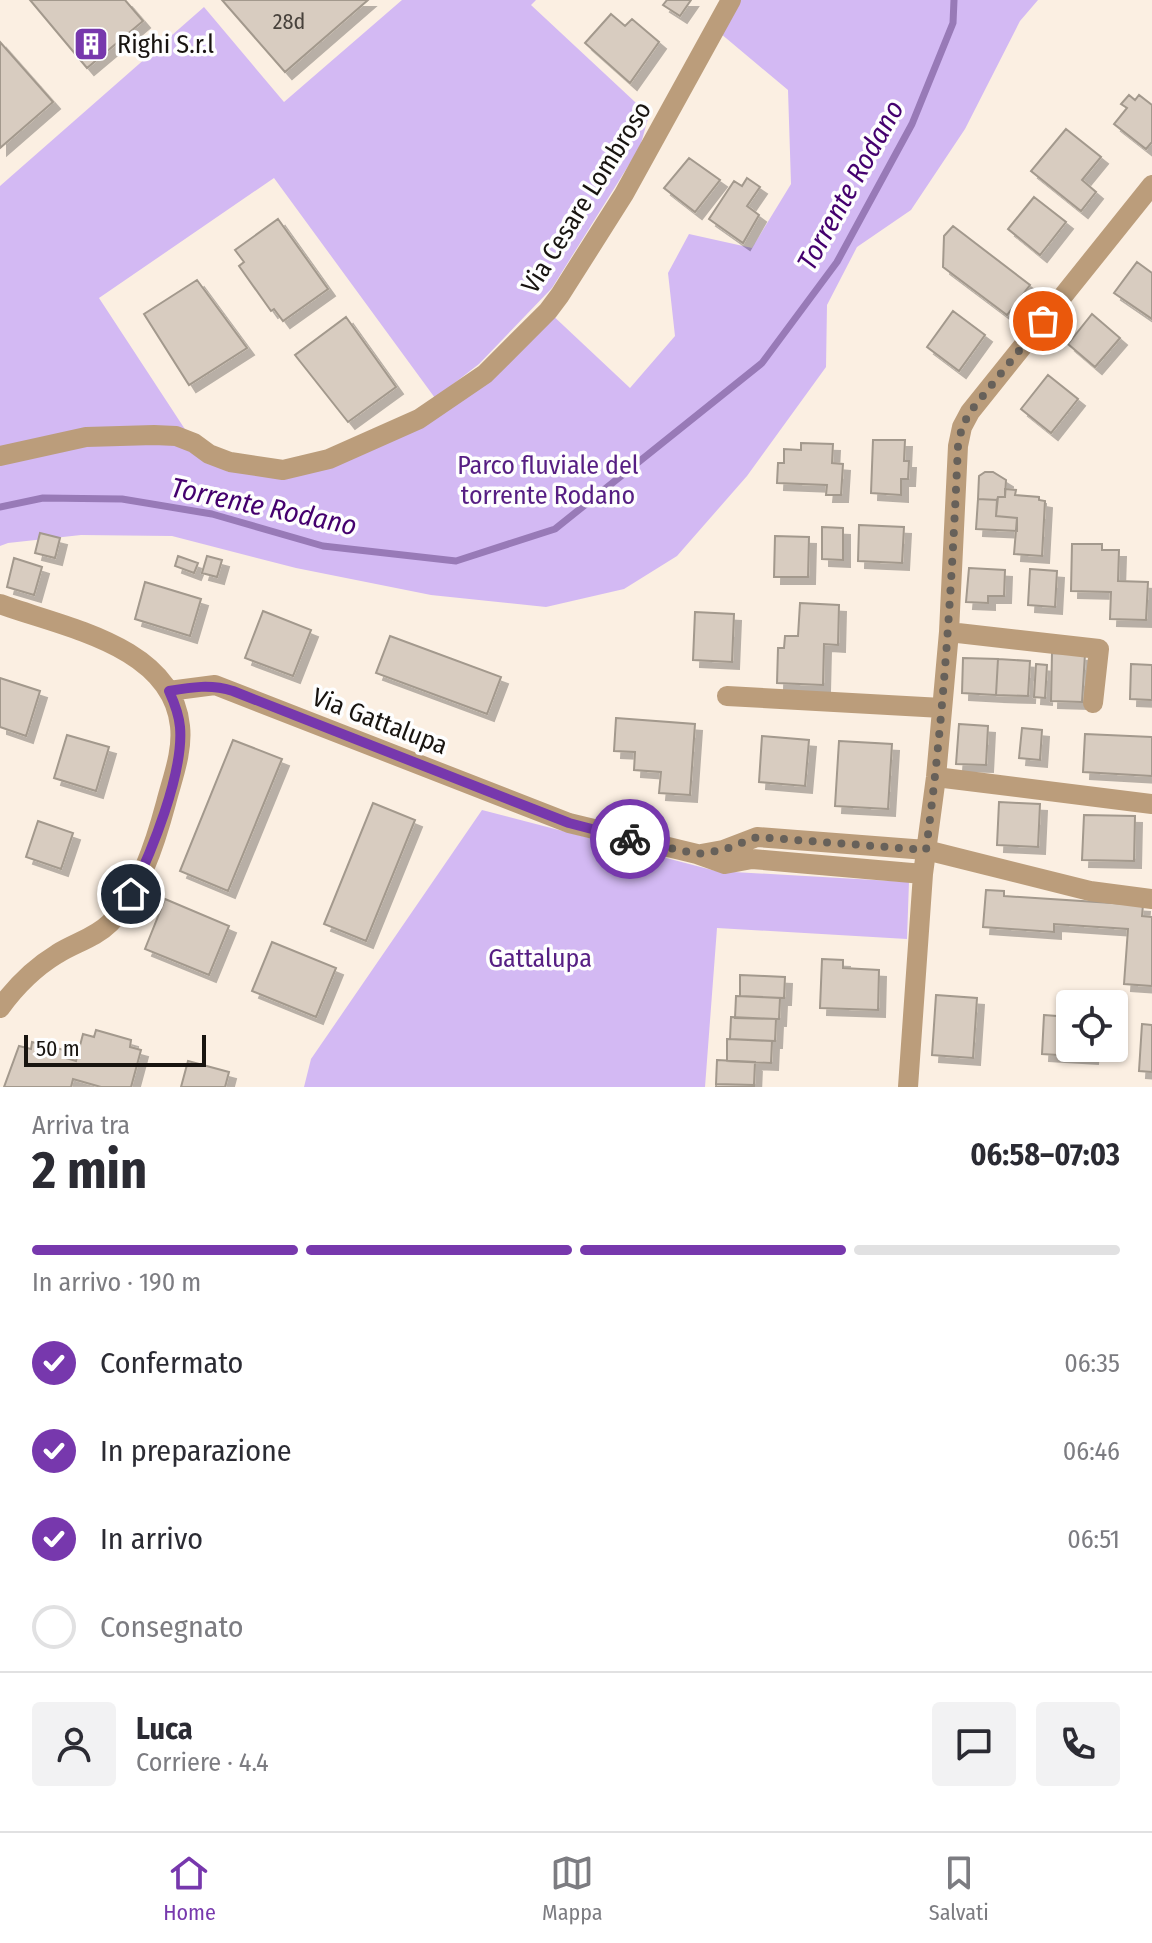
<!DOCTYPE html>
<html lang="it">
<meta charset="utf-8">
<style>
body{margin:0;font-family:"Fira Sans Condensed",sans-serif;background:#f2f2f3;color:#2b2b33;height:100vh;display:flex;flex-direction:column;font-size:30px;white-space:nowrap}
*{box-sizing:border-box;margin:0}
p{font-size:26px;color:#7c7c81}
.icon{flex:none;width:44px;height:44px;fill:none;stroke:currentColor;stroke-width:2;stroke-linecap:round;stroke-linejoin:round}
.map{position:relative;height:1087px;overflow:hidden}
.details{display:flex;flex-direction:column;background:#fff;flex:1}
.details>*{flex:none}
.fabs{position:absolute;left:1056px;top:990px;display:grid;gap:16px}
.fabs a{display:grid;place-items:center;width:72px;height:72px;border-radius:8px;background:#fff;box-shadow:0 2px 6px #0004;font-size:40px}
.scale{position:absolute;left:24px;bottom:20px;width:182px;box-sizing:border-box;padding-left:8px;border:4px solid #181410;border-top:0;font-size:22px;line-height:28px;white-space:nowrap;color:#181410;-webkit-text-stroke:6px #fefefe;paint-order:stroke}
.pin{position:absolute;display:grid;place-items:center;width:68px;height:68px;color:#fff;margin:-34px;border:4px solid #fff;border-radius:50%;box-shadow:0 2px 8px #0007}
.courier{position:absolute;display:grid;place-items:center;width:80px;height:80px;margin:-40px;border:6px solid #7738ad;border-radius:50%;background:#fff;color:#222;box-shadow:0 2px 10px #0007}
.headline em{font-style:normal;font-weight:700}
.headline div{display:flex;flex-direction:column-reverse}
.headline{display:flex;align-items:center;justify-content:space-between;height:136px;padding:0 32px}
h1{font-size:52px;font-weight:700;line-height:60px}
.bar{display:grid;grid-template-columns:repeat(4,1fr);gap:12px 8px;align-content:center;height:96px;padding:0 32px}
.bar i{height:10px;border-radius:6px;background:#e1e1e2}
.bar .selected{background:#7738ad}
.bar p{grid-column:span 4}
.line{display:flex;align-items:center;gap:20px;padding:0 32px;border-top:2px solid #e1e1e2}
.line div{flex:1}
.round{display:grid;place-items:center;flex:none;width:84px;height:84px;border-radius:8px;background:#f2f2f3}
ol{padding:0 32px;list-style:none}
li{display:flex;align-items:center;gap:24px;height:88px}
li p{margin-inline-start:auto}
li .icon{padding:8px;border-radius:50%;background:#7738ad;color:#fff;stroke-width:4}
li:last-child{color:#7c7c81}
li i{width:44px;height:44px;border:4px solid #e1e1e2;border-radius:50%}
.menu{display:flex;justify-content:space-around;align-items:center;height:112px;border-top:2px solid #e1e1e2;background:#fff;font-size:22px;color:#7c7c81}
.menu a{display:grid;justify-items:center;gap:4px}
.menu .selected{color:#7738ad}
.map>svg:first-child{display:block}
</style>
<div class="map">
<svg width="1152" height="1087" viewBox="0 0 1152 1087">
<defs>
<filter id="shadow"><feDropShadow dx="7" dy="7" stdDeviation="0" flood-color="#0004"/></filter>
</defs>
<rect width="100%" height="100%" fill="#fbefe2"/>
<path fill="#d3b9f3" d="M402 0H536L531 5 649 115 640 147 552 288 479 364 435 398 274 178 99 298 194 443 283 470 419 419 548 311 630 388 675 336 668 273 689 234 752 248 791 184 788 90 714 28 730 0H1038L1020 21 965 129 911 210 857 247 827 305 826 367 747 476 677 556 624 589 546 607 431 595 296 568 172 536 81 535 8 543 0 546V186L204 7 284 102Z
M482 810 716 871 909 882 907 939 717 928 705 1087H304L311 1059Z"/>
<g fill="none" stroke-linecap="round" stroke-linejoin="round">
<path stroke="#987ab7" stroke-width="7" d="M0 507 43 498 122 499 212 514 323 546 456 561 555 529 762 363 837 262 912 124 953 23 954 0"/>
</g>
<path fill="#d8ccc0" stroke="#a3998d" stroke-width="2" filter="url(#shadow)" d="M30 0H125L143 21 87 68Z
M222 0H368L285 72Z
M667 0H691L680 16 663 5Z
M611 14 625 26 632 19 659 42 630 83 585 43Z
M0 42 53 102 0 148Z
M1129 95 1135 100 1139 95 1152 105V142L1146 149 1114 124 1127 108 1121 104Z
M1066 129 1101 157 1082 180 1096 192 1081 211 1031 171Z
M689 158 720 180 695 212 664 188Z
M747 178 760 187 747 206 759 215 743 243 709 219 734 181 742 186Z
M1034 197 1066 222 1040 255 1008 229Z
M278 219 328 289 283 321 274 309 271 311 239 266 244 262 235 250Z
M953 226 1030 285 1007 315 943 267 944 236Z
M1137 262 1152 273V319L1114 293Z
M197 280 247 348 189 385 144 314Z
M953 311 985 335 959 371 927 347Z
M1092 314 1120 338 1095 367 1068 344Z
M346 317 396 387 348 422 295 355Z
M1048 375 1078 399 1051 433 1021 409Z
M873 440H905L904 461H909L908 479H901V495L871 493Z
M801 443 833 444 832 463 843 464 841 495H826L827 485 777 483 778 463H784V449L801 450Z
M985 472H993L1006 480 1005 497H998L997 500 978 499 979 476Z
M1005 489 1016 490 1015 495 1039 497V500L1045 501 1042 556 1014 554 1017 518 996 516 998 497H1005Z
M978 499 997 500 996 516 1017 518V531L976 529Z
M859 525 904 527 902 563 858 561Z
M822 527 843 528V560L822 559Z
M40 533 60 538 55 558 35 553Z
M775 536 809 537 808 577H774Z
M1072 544H1102V550H1119L1118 581 1148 582 1146 620 1110 619 1111 592 1071 591Z
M178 556 198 563 194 573 175 566Z
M207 556 222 560 217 577 202 573Z
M14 558 42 567 34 595 7 587Z
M969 568 1005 570 1004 596H988V603L966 602Z
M1030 569 1057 571 1055 607 1028 605Z
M145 582 201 599 190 636 135 619Z
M800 603 839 605 838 645 824 644 823 685 777 683 778 648H784L785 636H798Z
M263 611 311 630 293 676 245 658Z
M695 612 734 614 732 662 693 660Z
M390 636 501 677 487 714 376 673Z
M1052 653 1085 654 1082 702 1051 701Z
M963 658 998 659 996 695 962 693Z
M998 659 1030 661 1028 696 996 695Z
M1036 664 1047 665 1045 698 1034 697Z
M1131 664 1152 665V700L1130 699Z
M0 678 40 691 26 736 0 727Z
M616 718 695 724 690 795 659 793 661 772 634 770 635 752 614 751Z
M959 724 988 726 986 765 956 764Z
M1022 728 1042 730 1040 760 1019 758Z
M1085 734 1152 737V776L1083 772Z
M67 735 109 747 96 791 54 778Z
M762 736 809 740 805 786 759 782Z
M233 740 282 759 228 891 180 871Z
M839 741 892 744 888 809 835 806Z
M999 802 1040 804 1038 847 997 845Z
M373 803 415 820 366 941 324 924Z
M1084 815 1135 816 1134 861 1082 860Z
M38 821 73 833 61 869 26 857Z
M986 890 1004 891V896L1143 905 1142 916 1152 917V986L1124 984 1128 929 1054 924V932L983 927Z
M165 899 229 926 209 975 145 949Z
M272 942 336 968 316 1017 252 991Z
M822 959 843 960V968L879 970 878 1010 820 1008Z
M740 975 785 977 784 998 740 996Z
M936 995 977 998 973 1058 932 1055Z
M736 996 780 998 779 1019 735 1018Z
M1044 1015 1070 1017V1048H1092L1091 1057 1042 1054Z
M731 1017 776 1019 775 1041 730 1039Z
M1142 1024 1152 1025V1072L1139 1071Z
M96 1030 131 1040 130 1047 141 1050 131 1087H101L73 1079 71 1087H4L19 1046 31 1049 32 1042 68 1051 66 1058 76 1061 83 1034 94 1037Z
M727 1039 772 1041 771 1063 727 1061Z
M717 1060 755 1062 754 1085 716 1084Z
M188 1061 229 1072 225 1087H181Z
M716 1084 754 1085V1087H716Z"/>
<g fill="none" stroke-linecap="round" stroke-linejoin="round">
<path stroke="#bb9d7b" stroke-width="20" d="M0 456 86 437 154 435 176 436 194 443 209 454 230 462 283 470 329 459 419 419 485 374 548 311 560 295 624 194 731 0
M0 604C62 627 172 645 180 726 183 752 172 779 166 803 155 844 139 893 110 923 95 938 74 943 57 954 34 968 16 986 0 1008
M949 632 1099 649 1093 703
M169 691 215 685 569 823 697 854 725 864 752 859 923 874
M727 696 942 708
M936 777 1152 804
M701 854 723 850 757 837 926 850 1090 891 1152 899
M908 1087 923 874 936 777 949 632 958 446 962 427 970 412 1152 185"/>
</g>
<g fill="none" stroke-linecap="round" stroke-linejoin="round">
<path stroke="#67615a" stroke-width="8" stroke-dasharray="0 14.4" d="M630 839 697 854 723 850 757 837 926 850C944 716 952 581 958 446L962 427 970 412 1043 321"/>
<path stroke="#7738ad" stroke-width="10" d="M131 894C151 853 184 773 180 727 179 715 174 702 169 691 192 687 211 684 233 691L569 823 630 839"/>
</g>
<defs>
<g id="building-square" transform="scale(1.8)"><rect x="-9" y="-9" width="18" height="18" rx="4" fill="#7738ad" stroke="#fefefe"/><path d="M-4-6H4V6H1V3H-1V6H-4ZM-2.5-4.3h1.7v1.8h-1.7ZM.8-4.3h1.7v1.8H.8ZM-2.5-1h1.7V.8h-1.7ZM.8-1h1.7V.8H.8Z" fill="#fff"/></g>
</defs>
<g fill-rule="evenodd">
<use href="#building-square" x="91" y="44"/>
</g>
<g text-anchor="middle" stroke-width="7" stroke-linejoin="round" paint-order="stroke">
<g font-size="22" fill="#48423c">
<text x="289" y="29">28d</text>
</g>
<g font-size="26" fill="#181410" stroke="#fefefe" text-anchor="start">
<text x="117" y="53">Righi S.r.l</text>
</g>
<g font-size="26" fill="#181410" stroke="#fefefe">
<text transform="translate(586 197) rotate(-58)" y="9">Via Cesare Lombroso</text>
<text transform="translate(380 721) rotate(21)" y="9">Via Gattalupa</text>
</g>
<g font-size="26" fill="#561e83" stroke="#fefefe">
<text x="548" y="474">Parco fluviale del<tspan x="548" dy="30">torrente Rodano</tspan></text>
<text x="540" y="967">Gattalupa</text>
</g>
<g font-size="28" font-style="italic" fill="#44006e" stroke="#fefefe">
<text transform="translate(850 185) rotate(-61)" y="10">Torrente Rodano</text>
<text transform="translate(264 506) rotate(12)" y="10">Torrente Rodano</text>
</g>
</g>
</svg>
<div class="fabs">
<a><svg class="icon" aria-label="locate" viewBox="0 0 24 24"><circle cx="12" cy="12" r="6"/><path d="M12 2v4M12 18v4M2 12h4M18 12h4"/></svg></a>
</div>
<div class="scale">50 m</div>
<div class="pin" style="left:1043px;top:321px;background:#ea580c"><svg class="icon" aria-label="bag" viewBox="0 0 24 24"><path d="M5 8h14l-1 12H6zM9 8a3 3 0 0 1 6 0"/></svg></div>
<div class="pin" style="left:131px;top:894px;background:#1f2937"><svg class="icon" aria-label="home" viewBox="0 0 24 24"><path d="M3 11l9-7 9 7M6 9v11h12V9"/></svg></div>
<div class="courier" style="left:630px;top:839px"><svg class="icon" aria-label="bike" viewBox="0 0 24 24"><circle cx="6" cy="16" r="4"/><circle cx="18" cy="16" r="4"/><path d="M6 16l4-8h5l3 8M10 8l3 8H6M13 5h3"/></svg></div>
</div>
<section class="details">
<div class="headline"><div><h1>2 min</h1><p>Arriva tra</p></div><em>06:58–07:03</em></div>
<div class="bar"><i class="selected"></i><i class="selected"></i><i class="selected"></i><i></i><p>In arrivo · 190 m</p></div>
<ol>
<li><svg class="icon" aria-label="check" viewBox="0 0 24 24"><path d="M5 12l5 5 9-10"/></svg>Confermato<p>06:35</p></li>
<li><svg class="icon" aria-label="check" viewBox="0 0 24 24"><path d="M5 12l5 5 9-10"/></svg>In preparazione<p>06:46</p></li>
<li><svg class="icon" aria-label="check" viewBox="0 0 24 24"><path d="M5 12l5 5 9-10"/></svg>In arrivo<p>06:51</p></li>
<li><i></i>Consegnato</li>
</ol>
<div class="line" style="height:144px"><a class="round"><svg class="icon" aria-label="person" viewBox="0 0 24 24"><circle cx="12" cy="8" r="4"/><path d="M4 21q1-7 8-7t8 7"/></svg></a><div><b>Luca</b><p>Corriere · 4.4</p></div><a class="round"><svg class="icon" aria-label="chat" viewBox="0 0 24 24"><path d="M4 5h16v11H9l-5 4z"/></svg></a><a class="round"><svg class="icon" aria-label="phone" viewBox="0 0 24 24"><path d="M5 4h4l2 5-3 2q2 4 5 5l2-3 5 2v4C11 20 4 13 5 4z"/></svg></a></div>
</section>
<nav class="menu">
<a class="selected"><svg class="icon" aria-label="home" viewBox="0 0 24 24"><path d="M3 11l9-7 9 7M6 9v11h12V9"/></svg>Home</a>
<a><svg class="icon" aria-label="map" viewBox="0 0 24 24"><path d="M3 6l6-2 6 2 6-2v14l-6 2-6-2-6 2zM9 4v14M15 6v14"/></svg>Mappa</a>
<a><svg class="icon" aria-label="saved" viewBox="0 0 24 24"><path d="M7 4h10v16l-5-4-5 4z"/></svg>Salvati</a>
</nav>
